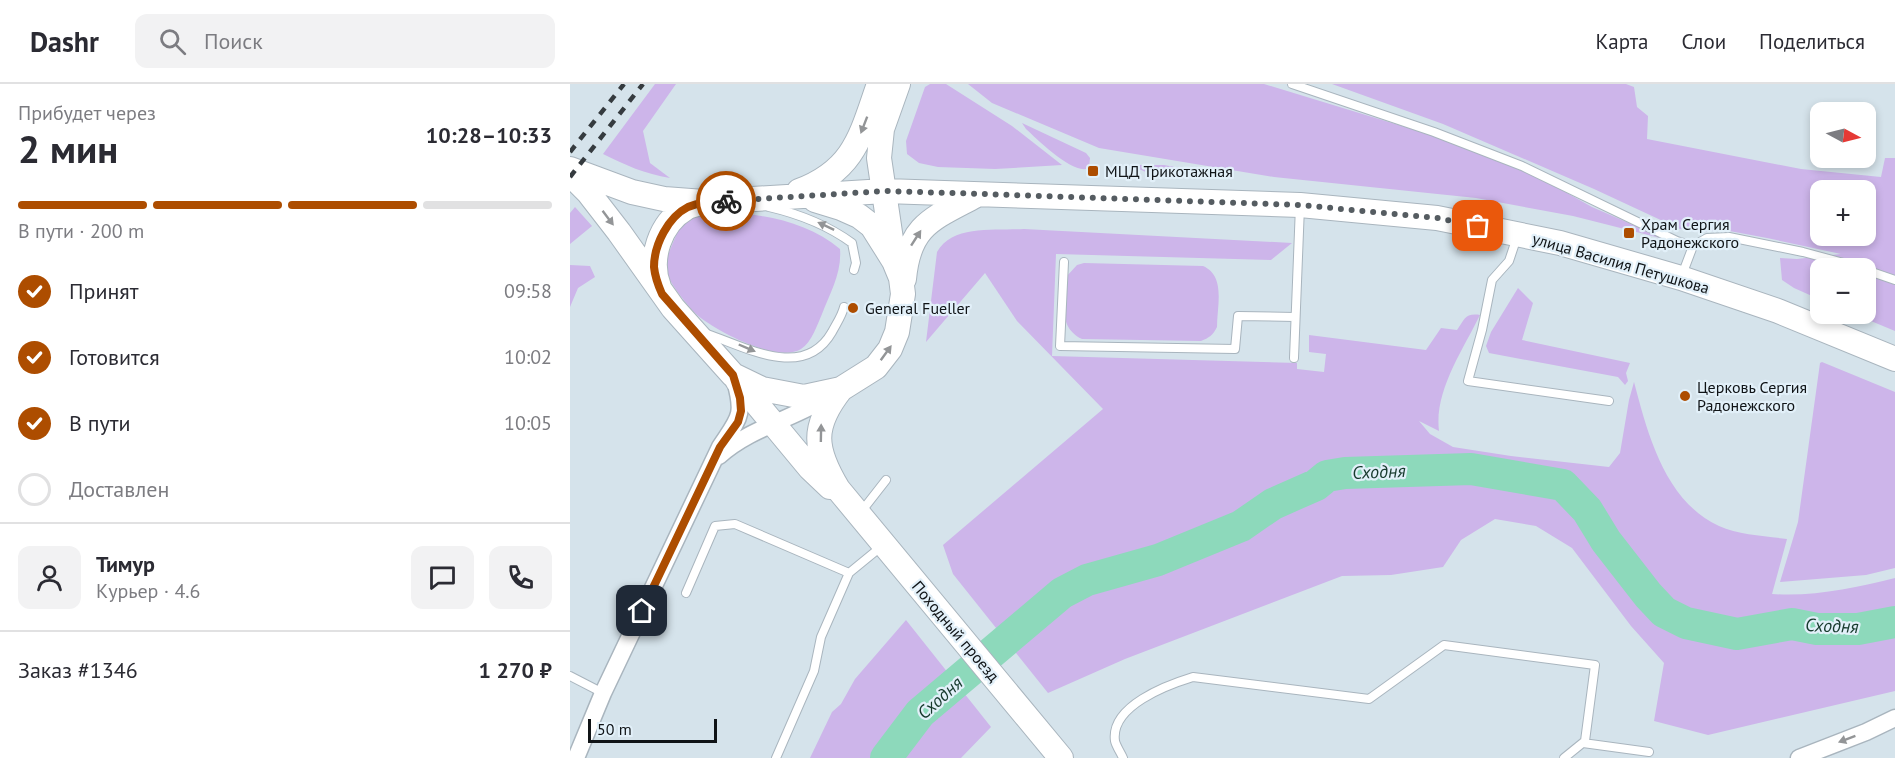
<!DOCTYPE html>
<html lang="ru">
<meta charset="utf-8">
<style>
body{margin:0;font-family:"PT Sans",sans-serif;background:#f2f2f3;color:#2b2b33;height:100vh;display:flex;flex-direction:column;font-size:22px;white-space:nowrap}
*{box-sizing:border-box;margin:0}
p{font-size:20px;color:#7c7c81}
.icon{flex:none;width:33px;height:33px;fill:none;stroke:currentColor;stroke-width:2;stroke-linecap:round;stroke-linejoin:round}
.map{position:relative;flex:1;overflow:hidden}
.side{display:flex;flex-direction:column;background:#fff;width:570px}
.side>*{flex:none}
.needle{width:39px;rotate:97deg}
.tools{position:absolute;left:1240px;top:18px;display:grid;gap:12px}
.tools a{display:grid;place-items:center;width:66px;height:66px;border-radius:12px;background:#fff;box-shadow:0 3px 9px #0003;font-size:30px}
.scale{position:absolute;left:18px;bottom:15px;width:129px;box-sizing:border-box;padding-left:6px;border:3px solid #101417;border-top:0;font-size:16px;line-height:21px;white-space:nowrap;color:#101417;-webkit-text-stroke:4px #e2f0f9;paint-order:stroke}
.pin{position:absolute;display:grid;place-items:center;width:51px;height:51px;color:#fff;margin:-26px;border-radius:12px;box-shadow:0 3px 9px #0006}
.courier{position:absolute;display:grid;place-items:center;width:60px;height:60px;margin:-30px;border:4px solid #ad4d00;border-radius:50%;background:#fff;color:#222;box-shadow:0 2px 8px #0007}
.overview em{font-style:normal;font-weight:600}
.overview div{display:flex;flex-direction:column-reverse}
.overview{display:flex;align-items:center;justify-content:space-between;height:102px;padding:0 18px}
h1{font-size:39px;font-weight:600;line-height:45px}
.bar{display:grid;grid-template-columns:repeat(4,1fr);gap:9px 6px;align-content:center;height:72px;padding:0 18px}
.bar i{height:8px;border-radius:4px;background:#e1e1e2}
.bar .active{background:#ad4d00}
.bar p{grid-column:span 4}
.line{display:flex;align-items:center;gap:15px;padding:0 18px;border-top:2px solid #e1e1e2}
.line div{flex:1}
.round{display:grid;place-items:center;flex:none;width:63px;height:63px;border-radius:12px;background:#f2f2f3}
ol{padding:0 18px;list-style:none}
li{display:flex;align-items:center;gap:18px;height:66px}
li p{margin-inline-start:auto}
li .icon{padding:6px;border-radius:50%;background:#ad4d00;color:#fff;stroke-width:4}
li:last-child{color:#7c7c81}
li i{width:33px;height:33px;border:3px solid #e1e1e2;border-radius:50%}
header{display:flex;align-items:center;gap:36px;box-sizing:border-box;height:84px;padding:0 30px;background:#fff;border-bottom:2px solid #e1e1e2}
header strong{font-size:28px}
nav{display:flex;gap:33px;margin-inline-start:auto;font-size:21px}
.search{width:420px;height:54px;background:#f2f2f3;display:flex;align-items:center;gap:15px;box-sizing:border-box;padding:0 21px;border-radius:12px;color:#7c7c81;font-size:22px}
main{display:flex;flex:1;min-height:0}
.map>svg:first-child{display:block}
</style>
<header>
<strong>Dashr</strong>
<div class="search"><svg class="icon" aria-label="search" viewBox="0 0 24 24"><circle cx="10" cy="10" r="6"/><path d="M15 15l6 6"/></svg>Поиск</div>
<nav><a>Карта</a><a>Слои</a><a>Поделиться</a></nav>
</header>
<main>
<section class="side">
<div class="overview"><div><h1>2 мин</h1><p>Прибудет через</p></div><em>10:28–10:33</em></div>
<div class="bar"><i class="active"></i><i class="active"></i><i class="active"></i><i></i><p>В пути · 200 m</p></div>
<ol>
<li><svg class="icon" aria-label="check" viewBox="0 0 24 24"><path d="M5 12l5 5 9-10"/></svg>Принят<p>09:58</p></li>
<li><svg class="icon" aria-label="check" viewBox="0 0 24 24"><path d="M5 12l5 5 9-10"/></svg>Готовится<p>10:02</p></li>
<li><svg class="icon" aria-label="check" viewBox="0 0 24 24"><path d="M5 12l5 5 9-10"/></svg>В пути<p>10:05</p></li>
<li><i></i>Доставлен</li>
</ol>
<div class="line" style="height:108px"><a class="round"><svg class="icon" aria-label="person" viewBox="0 0 24 24"><circle cx="12" cy="8" r="4"/><path d="M4 21q1-7 8-7t8 7"/></svg></a><div><b>Тимур</b><p>Курьер · 4.6</p></div><a class="round"><svg class="icon" aria-label="chat" viewBox="0 0 24 24"><path d="M4 5h16v11H9l-5 4z"/></svg></a><a class="round"><svg class="icon" aria-label="phone" viewBox="0 0 24 24"><path d="M5 4h4l2 5-3 2q2 4 5 5l2-3 5 2v4C11 20 4 13 5 4z"/></svg></a></div>
<div class="line" style="height:78px"><div>Заказ #1346</div><b>1 270 ₽</b></div>
</section>
<div class="map">
<svg width="1325" height="674" viewBox="0 0 1325 674">
<rect width="100%" height="100%" fill="#d5e3eb"/>
<path fill="#cdb5ea" fill-rule="evenodd" d="M85 0H106L73 47 80 79 100 94C75 90 55 81 33 70Z
M360 0H376L442 42 492 81 425 85 368 83 349 79 337 70 336 57 355 3Z
M398 0H694L858 50 965 91 1022 123 1098 156 1003 132 906 114 704 93 529 64 422 19Z
M762 0H1056L1064 3 1067 23 1078 32 1077 55 1231 85 1311 93 1315 74H1325V192L1323 200 1325 201V247L1284 230H1296V184H1251V216L1224 204 1212 196 1210 174 1227 175 1271 170 1197 154 1154 146 1127 148 1110 145 1024 105 873 40ZM1251 106H1296V152H1251Z
M452 39 516 69 520 74 519 84C504 92 468 56 456 45Z
M560 81H594L632 88 602 89 587 87 578 89Z
M5 123 22 142 0 160V129Z
M147 128C189 129 237 137 270 165 272 189 260 209 252 230 247 241 242 258 231 265 207 280 144 246 126 230 118 222 100 200 97 189 93 179 101 164 105 154 114 133 125 129 147 128Z
M454 145 722 159 701 176 486 170 482 272 727 279V285L754 288 756 270 739 268V251L856 266 871 244 887 246C895 235 895 229 910 231 893 266 864 307 869 347L849 337 860 350 883 363 941 372 1039 383 1050 369 1059 316 1064 298C1078 351 1095 417 1149 442 1169 451 1195 452 1217 455L1202 510C1243 513 1285 504 1325 494V607L1138 651 1084 637 1094 579 1061 542 1002 464 966 442 925 435 891 456 873 483 821 491 772 492 555 575 478 609 383 490 373 461 533 325 447 237 415 189 356 258 367 168C383 140 425 147 454 145Z
M514 179 633 182C656 192 647 222 647 243 643 251 639 254 631 257L512 255C487 243 495 217 496 193L507 181Z
M0 181 20 182 25 193 8 204 0 223Z
M948 204 963 219 952 256 1060 279 1056 289 1058 297 1055 301 1048 293 919 269 916 262 921 248Z
M1252 278 1325 308V484L1296 491 1210 498 1228 438 1250 279Z
M336 536 421 643 391 674H240L262 628 271 620 285 595Z"/>
<g fill="none" stroke-linecap="round" stroke-linejoin="round">
<path stroke="#8dd9bb" stroke-width="32" d="M316 674 350 629 492 509 517 496 588 476 671 442 703 420 746 401 757 392 775 389 901 385 993 401 1017 426 1036 457 1078 511 1094 528 1116 539 1167 550 1222 540 1247 545H1288L1325 538"/>
<g stroke="#a9b5be" stroke-width="10">
<path id="lane" d="M722 0 864 48 952 82 1107 157 1123 162 1112 191
M199 123C229 130 256 140 282 159L286 179 284 186
M947 153 939 177 922 196 912 246 898 297 1039 317
M1123 162 1137 154 1159 153 1233 168 1292 184
M494 178 490 262 665 265 668 232 725 233
M1296 186 1325 196
M137 250C176 263 234 297 262 248 266 240 272 232 274 223
M724 274 730 122
M291 428 316 396
M116 509 145 442 165 440 279 489 312 462
M0 592 33 609
M1013 659 1079 668
M206 674 244 587 251 553 279 489
M553 674C551 669 546 662 545 657 540 622 597 601 623 593L799 615 874 561 1025 581 1015 657 994 674"/>
</g>
<g stroke="#a9b5be" stroke-width="19">
<path id="street" d="M149 372C180 344 223 335 258 313
M6 674 33 609 150 363C169 334 175 332 165 297
M1229 674 1296 648 1325 634"/>
</g>
<g stroke="#a9b5be" stroke-width="26">
<path id="secondary" d="M0 85 62 108 94 115 134 118 315 107 730 121 867 134 990 159 1111 194 1208 227 1325 275
M0 90 18 108 49 148 103 224 163 291 192 305 234 313 271 305 306 283 320 265 327 248 333 210 331 194 324 177 302 142 289 132 271 124 245 116
M229 107C285 86 291 51 309 0
M323 169 309 74 312 45 328 0
M334 195C339 141 362 135 405 112
M89 203C78 175 90 139 116 124 122 121 128 120 134 118
M167 296 240 384 260 403
M271 305C241 343 244 365 268 405L491 674"/>
</g>
<use href="#lane" stroke="#fff" stroke-width="8"/>
<use href="#street" stroke="#fff" stroke-width="16"/>
<use href="#secondary" stroke="#fff" stroke-width="24"/>
<path stroke="#353b3f" stroke-width="4.5" stroke-dasharray="8 8" stroke-linecap="butt" d="M0 68 54 0
M0 93 73 0"/>
</g>
<defs><path id="oneway-solid" d="M-6-.8H1V-3.2L6.5 0L1 3.2V.8H-6Z" transform="scale(1.5)"/></defs>
<g fill="#939597">
<use href="#oneway-solid" transform="translate(294 41) rotate(111)"/>
<use href="#oneway-solid" transform="translate(38 134) rotate(53)"/>
<use href="#oneway-solid" transform="translate(256 142) rotate(-155)"/>
<use href="#oneway-solid" transform="translate(346 154) rotate(-57)"/>
<use href="#oneway-solid" transform="translate(177 264) rotate(23)"/>
<use href="#oneway-solid" transform="translate(316 269) rotate(-54)"/>
<use href="#oneway-solid" transform="translate(251 349) rotate(-89)"/>
<use href="#oneway-solid" transform="translate(1277 655) rotate(159)"/>
</g>
<g fill="none" stroke-linecap="round" stroke-linejoin="round">
<path stroke="#555c61" stroke-width="6" stroke-dasharray="0 10.8" d="M156 117 315 107 414 110 730 121 867 134 908 142"/>
<path stroke="#ad4d00" stroke-width="8" d="M72 527 150 363 168 338 171 327 170 314 163 291 92 210C88 201 85 193 84 183 84 161 98 133 118 123 130 118 143 117 156 117"/>
</g>
<g fill="#ad4d00" stroke="#e2f0f9" stroke-width="2">
<rect x="517" y="81" width="12" height="12" rx="3"/>
<rect x="1053" y="143" width="12" height="12" rx="3"/>
<circle cx="283" cy="224" r="6"/>
<circle cx="1115" cy="312" r="6"/>
</g>
<g text-anchor="middle" stroke-width="4.5" stroke-linejoin="round" paint-order="stroke">
<g font-size="16" fill="#101417" stroke="#e2f0f9" text-anchor="start">
<text x="535" y="93">МЦД Трикотажная</text>
<text x="1071" y="146">Храм Сергия<tspan x="1071" dy="18">Радонежского</tspan></text>
<text x="295" y="230">General Fueller</text>
<text x="1127" y="309">Церковь Сергия<tspan x="1127" dy="18">Радонежского</tspan></text>
</g>
<g font-size="16" fill="#101417" stroke="#e2f0f9">
<text transform="translate(1051 179) rotate(16)" y="6">улица Василия Петушкова</text>
<text transform="translate(386 547) rotate(50)" y="6">Походный проезд</text>
</g>
<g font-size="18" font-style="italic" fill="#173a2d" stroke="#e2f0f9">
<text transform="translate(809 388) rotate(-2)" y="6">Сходня</text>
<text transform="translate(1262 542) rotate(2)" y="6">Сходня</text>
<text transform="translate(370 614) rotate(-42)" y="6">Сходня</text>
</g>
</g>
</svg>
<div class="tools">
<a><svg class="needle" viewBox="-14 -14 28 28"><path d="M0-13l5 13h-10z" fill="#e53935"/><path d="M0 13l5-13h-10z" fill="#7c7c81"/></svg></a>
<a>+</a>
<a>−</a>
</div>
<div class="scale">50 m</div>
<div class="pin" style="left:908px;top:142px;background:#ea580c"><svg class="icon" aria-label="bag" viewBox="0 0 24 24"><path d="M5 8h14l-1 12H6zM9 8a3 3 0 0 1 6 0"/></svg></div>
<div class="pin" style="left:72px;top:527px;background:#1f2937"><svg class="icon" aria-label="home" viewBox="0 0 24 24"><path d="M3 11l9-7 9 7M6 9v11h12V9"/></svg></div>
<div class="courier" style="left:156px;top:117px"><svg class="icon" aria-label="bike" viewBox="0 0 24 24"><circle cx="6" cy="16" r="4"/><circle cx="18" cy="16" r="4"/><path d="M6 16l4-8h5l3 8M10 8l3 8H6M13 5h3"/></svg></div>
</div>
</main>
